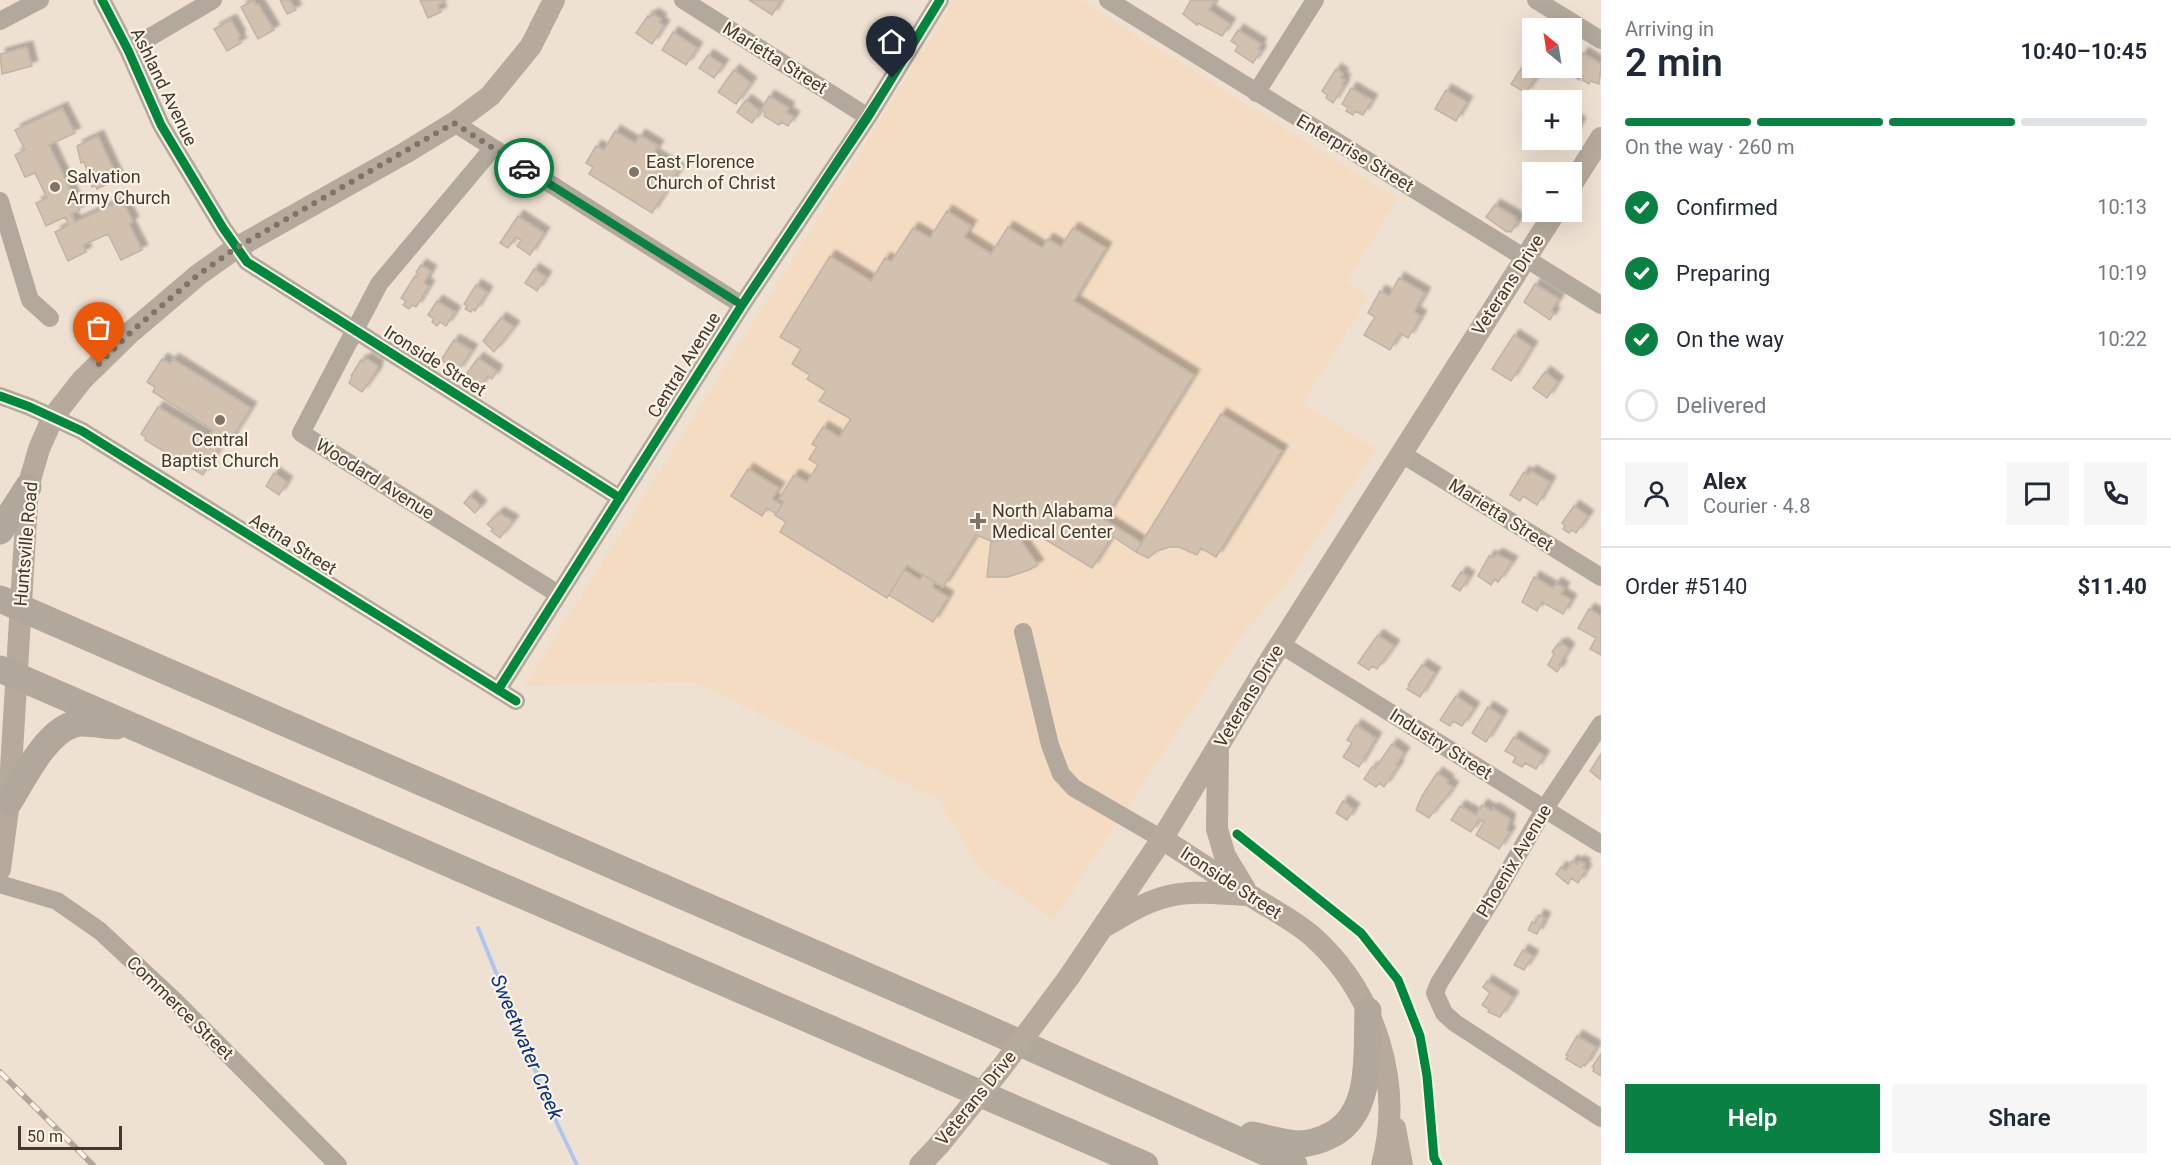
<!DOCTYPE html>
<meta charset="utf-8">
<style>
body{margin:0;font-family:Roboto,sans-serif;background:#f6f6f7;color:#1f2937;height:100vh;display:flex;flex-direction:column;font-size:22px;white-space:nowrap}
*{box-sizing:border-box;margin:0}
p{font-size:20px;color:#747a83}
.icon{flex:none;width:33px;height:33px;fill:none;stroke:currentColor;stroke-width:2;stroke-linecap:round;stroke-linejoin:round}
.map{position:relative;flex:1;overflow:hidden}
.drawer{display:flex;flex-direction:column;background:#fff;width:570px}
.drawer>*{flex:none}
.needle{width:39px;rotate:330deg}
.tools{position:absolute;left:1522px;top:18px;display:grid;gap:12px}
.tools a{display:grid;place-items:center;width:60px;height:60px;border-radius:0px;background:#fff;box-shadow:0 6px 24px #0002;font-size:30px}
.scale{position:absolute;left:18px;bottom:15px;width:104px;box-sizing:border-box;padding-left:6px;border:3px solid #43392e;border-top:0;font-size:16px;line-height:21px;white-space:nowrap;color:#43392e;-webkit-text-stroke:4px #fdf3e7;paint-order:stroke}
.pin{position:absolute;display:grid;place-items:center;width:51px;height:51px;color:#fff;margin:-62px -26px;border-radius:50% 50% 50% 0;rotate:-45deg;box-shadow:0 0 6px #0007}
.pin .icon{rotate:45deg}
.courier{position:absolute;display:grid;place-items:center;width:60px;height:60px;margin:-30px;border:4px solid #0b8043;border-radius:50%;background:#fff;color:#222;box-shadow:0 2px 8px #0007}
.headline em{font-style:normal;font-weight:600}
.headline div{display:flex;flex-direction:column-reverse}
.headline{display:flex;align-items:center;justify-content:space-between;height:102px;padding:0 24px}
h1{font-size:39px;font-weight:600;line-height:45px}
.bar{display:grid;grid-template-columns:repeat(4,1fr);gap:9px 6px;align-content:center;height:72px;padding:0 24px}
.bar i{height:8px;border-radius:4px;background:#e0e1e3}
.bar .on{background:#0b8043}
.bar p{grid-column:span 4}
.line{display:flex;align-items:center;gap:15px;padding:0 24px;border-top:2px solid #e0e1e3}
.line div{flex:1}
.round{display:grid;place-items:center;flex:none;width:63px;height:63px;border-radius:0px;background:#f6f6f7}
ol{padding:0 24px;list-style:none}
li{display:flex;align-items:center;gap:18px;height:66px}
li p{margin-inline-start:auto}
li .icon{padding:6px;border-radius:50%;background:#0b8043;color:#fff;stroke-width:4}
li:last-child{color:#747a83}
li i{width:33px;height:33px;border:3px solid #e0e1e3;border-radius:50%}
.action{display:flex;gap:12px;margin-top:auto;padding:12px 24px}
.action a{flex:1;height:69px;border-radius:0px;background:#0b8043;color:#fff;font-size:24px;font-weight:600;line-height:69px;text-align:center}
.action a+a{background:#f6f6f7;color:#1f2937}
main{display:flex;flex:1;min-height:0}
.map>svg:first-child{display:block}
</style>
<main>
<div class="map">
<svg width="1601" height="1165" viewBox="0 0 1601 1165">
<defs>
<filter id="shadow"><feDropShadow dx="5.5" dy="-5.5" stdDeviation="1.5" flood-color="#0004"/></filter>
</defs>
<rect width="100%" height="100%" fill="#efe1d2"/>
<path fill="#f3dcc1" d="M955 0H1081L1398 199 1347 281 1369 296 1303 404 1377 449 1280 592 1237 642 1053 920 978 867 939 800 696 683 525 685Z"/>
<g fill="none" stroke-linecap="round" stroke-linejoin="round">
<path stroke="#adc5ef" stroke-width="4" d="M478 928 555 1119 577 1165"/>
</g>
<path fill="#d2c1ae" stroke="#bfb4a8" stroke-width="1.5" filter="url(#shadow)" d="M254 0 256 5 258 4 274 30 258 39 241 7Z
M280 0H290L296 10 287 14Z
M420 0H444L445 1 438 5 441 12 428 18Z
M749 0H781L772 15Z
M1191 0H1215L1209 10 1230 24 1222 36 1198 23 1197 25 1183 14Z
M653 14 661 19 659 22 664 26 652 44 636 33 648 16 650 17Z
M231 20 240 36 238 38 241 43 227 51 214 29Z
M1238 30 1261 44 1258 49 1261 51 1253 63 1235 51 1238 46 1231 41Z
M673 32 697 48 686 65 662 50Z
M27 47 32 66 2 74 0 54Z
M1531 53 1533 54V68H1542L1539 73 1524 63Z
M1583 53 1601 64 1599 84 1590 81 1589 84 1582 80 1584 77 1582 75 1579 80 1570 74Z
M708 55 723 65 714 78 699 68Z
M1523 66 1537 75 1526 93 1511 84Z
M1336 69 1343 74 1340 77 1345 80 1342 84 1344 85 1333 103 1326 98 1327 95 1322 91Z
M734 70 751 83 736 104 718 92Z
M1351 88 1372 100 1363 115 1355 111 1353 115 1346 111 1348 108 1342 104Z
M1446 90 1467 102 1456 121 1435 109Z
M769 96 789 108 786 112 794 117 788 126 781 122 779 125 764 116 765 113 761 110Z
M746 100 760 111 752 123 737 112Z
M62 108 75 133 49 145 80 210 71 214 75 222 122 200 133 222 129 224 142 250 121 260 108 234 83 245 86 252 68 261 55 232 69 225 65 217 46 226 36 203 47 198 35 173 25 177 15 155 25 150 15 130Z
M1572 118 1580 123 1572 139Z
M615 131 635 143 640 135 658 146 653 154 679 170 652 213 589 174 593 167 586 163 596 146 604 150Z
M98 136 118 179 97 189 95 185 92 187 84 162 81 163 77 146Z
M1495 205 1516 217 1515 219 1518 221 1511 232 1508 231 1507 232 1486 217Z
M947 211 971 226 964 237 991 254 1008 227 1042 248 1048 239 1061 247 1073 228 1106 248 1074 301 1194 375 1104 519 1142 543 1136 552 1112 536 1092 568 1025 527 1017 535 1005 540 991 541 976 535 943 587 907 565 887 598 780 532 786 522 775 515 784 502 779 499 794 475 807 482 818 465 809 459 817 447 812 444 823 427 839 437 851 419 819 401 826 391 807 379 810 375 792 364 801 349 780 337 830 256 871 281 885 258 891 262 913 228 930 238Z
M518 216 544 233 530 255 517 246 521 240 516 237 508 248 500 243Z
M421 265 431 271 424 283 429 286 416 307 412 305 409 309 403 305 406 301 401 298 415 276 417 277 418 274 416 272Z
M534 269 546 277 537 291 525 283Z
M1399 278 1425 293 1414 312 1421 316 1408 338 1400 333 1390 350 1364 335 1375 317 1368 313 1380 291 1389 296Z
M1535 284 1559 299 1551 311 1554 313 1550 320 1524 302Z
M476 285 487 292 475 311 473 309 471 312 465 309 467 306 464 304Z
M437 301 455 312 446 326 440 322 437 326 432 322 434 319 428 315Z
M501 318 514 327 494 352 483 341Z
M1514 335 1532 347 1511 381 1492 369Z
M454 340 472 350 458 371 441 360Z
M366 358 378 366 376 370 377 371 362 392 349 383 352 377 351 376 361 360 363 362Z
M478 358 497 371 492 379 488 376 480 387 465 376Z
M162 359 170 364 173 359 251 408 230 441 220 435 216 442 221 445 203 475 145 440 146 438 141 434 158 407 209 437 213 430 153 392 155 387 147 382Z
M1545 372 1558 382 1547 398 1533 388Z
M1221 414 1282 451 1216 557 1201 548 1197 555 1179 547H1169L1157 551 1148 558 1136 552Z
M748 469 779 488 772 499 782 505 776 514 767 508 762 516 731 496Z
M1531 471 1550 482 1537 505 1523 496 1520 501 1510 495 1524 472 1528 475Z
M274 473 287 482 279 495 266 486Z
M470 496 481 506 475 513 464 503Z
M1574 506 1588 516 1576 533 1572 530 1569 533 1563 529 1565 526 1562 523Z
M499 513 513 521 500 538 491 531 493 529 487 524Z
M1017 535 1038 565 1029 570 1008 577H987L991 541 1005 540Z
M1497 554 1512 562 1498 582 1495 579 1491 585 1478 576 1489 556 1493 558Z
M904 570 920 580 923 575 935 582 932 587 948 597 933 622 889 595Z
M1461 572 1469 577 1460 591 1452 586Z
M1534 577 1553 588 1556 583 1564 588 1561 594 1571 600 1563 614 1542 602 1537 611 1522 602Z
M1589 609 1601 616V655L1590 649 1596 638 1578 628Z
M1378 635 1394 646 1377 669 1372 666 1369 670 1358 663Z
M1562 643 1569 649 1559 665 1561 666 1557 672 1548 665 1554 654 1552 652 1558 644 1560 646Z
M1422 665 1435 673 1420 697 1407 689 1410 686 1408 685Z
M1456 696 1474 708 1462 726 1453 721 1450 726 1440 720Z
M1488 707 1502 716 1486 742 1472 733Z
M1356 725 1376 738 1359 767 1343 757 1352 743 1347 740Z
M1514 737 1544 756 1536 769 1525 763 1522 767 1513 762 1516 757 1505 751Z
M1392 744 1404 753 1396 765 1398 766 1384 787 1379 783 1376 787 1364 779 1372 767 1375 769Z
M1601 754V780L1590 771Z
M1437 773 1448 780 1447 783 1453 787 1443 802 1442 801 1429 818 1416 810 1422 796Z
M1343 801 1354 809 1347 820 1336 813Z
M1482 805 1492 811 1493 808 1510 819 1507 830 1510 832 1499 849 1476 835 1484 822 1479 819 1471 832 1451 820 1460 806 1476 815Z
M1572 861 1577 864 1579 861 1585 864 1583 868 1586 870 1578 883 1571 878 1568 884 1556 874 1561 867 1566 870Z
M1539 915 1545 918 1537 934 1528 930 1532 922 1535 923Z
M1523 950 1533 956 1524 970 1514 965Z
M1487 981 1513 997 1500 1017 1488 1012 1490 1010 1482 1005 1490 993 1483 987Z
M1577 1036 1596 1047 1585 1066 1583 1065 1581 1068 1566 1059 1568 1056 1566 1055Z
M1601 1054V1076L1593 1071 1594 1068 1592 1067Z"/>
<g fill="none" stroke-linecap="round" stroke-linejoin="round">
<path stroke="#b2a99c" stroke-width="18" d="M102 0 128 50 161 125 223 228 247 262 620 498
M683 0 868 117
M1108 0 1601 305
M1536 0 1601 40
M0 21 40 0
M128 50 213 0
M1256 93 1315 0
M454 123 742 305
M493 148 379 284 301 433 558 594
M0 201 30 300 50 318
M0 396 30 407 82 431 516 701
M1402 454 1601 577
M1023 632 1050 745 1061 774 1074 788 1162 839
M1280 644 1601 844
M498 690 742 305 868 117 940 0
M1601 724 1545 808 1494 896 1439 983 1435 993 1444 1013 1455 1023 1601 1118
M0 884 57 901 100 931 174 1000 338 1165"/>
<path stroke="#b5aa9c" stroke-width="22" d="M1572 184 1601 138
M1218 749 1217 829 1225 856 1245 889
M1162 839C1193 858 1223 879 1254 898 1273 910 1295 921 1312 936 1375 992 1404 1083 1382 1165
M0 869 9 802 28 487 39 449 53 417 82 380 131 332 198 275 236 248 405 153 454 123 490 96 531 46 554 0
M1105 926C1125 915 1146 901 1169 896 1194 890 1222 894 1248 895
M1069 977 1162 839 1269 662 1555 212
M1395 1128 1402 1165
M920 1165 939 1145"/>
<path stroke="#b2a79b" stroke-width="27" d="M0 531 28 487
M0 599 975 1023 1294 1165
M0 669 1145 1165
M9 802C24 778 45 733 74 724 84 721 105 726 116 726
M1252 1135C1267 1138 1283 1143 1298 1144 1311 1144 1322 1140 1333 1134 1374 1111 1366 1051 1368 1011"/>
<g stroke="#b0a69b" stroke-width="6">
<path id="rail" d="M0 1072 93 1165"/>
</g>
<use href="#rail" stroke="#fdf3e7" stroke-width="4" stroke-dasharray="11" stroke-linecap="butt"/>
<path stroke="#b5aa9c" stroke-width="22" d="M939 1145 1002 1067 1069 977"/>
<g stroke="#fdf3e7" stroke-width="13">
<path id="cycleway" d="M102 0 128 50 161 125 223 228 247 262 620 498
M0 396 30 407 82 431 516 701
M498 690 742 305 868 117 940 0
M1237 834 1361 933 1398 980 1420 1036 1427 1076 1434 1158 1438 1165"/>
</g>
<use href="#cycleway" stroke="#00873e" stroke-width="9"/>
</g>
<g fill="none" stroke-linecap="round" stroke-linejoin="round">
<path stroke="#7f7467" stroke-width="6" stroke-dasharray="0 10.8" d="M99 364 131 332 198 275 236 248 454 123 524 168"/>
<path stroke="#0b8043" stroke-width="8" d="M524 168 742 305 892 78"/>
</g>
<g fill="#7f7467" stroke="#fdf3e7" stroke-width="2">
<circle cx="634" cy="172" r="6"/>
<circle cx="55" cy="187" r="6"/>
<circle cx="220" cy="420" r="6"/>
<path d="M975 512h6v6h6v6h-6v6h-6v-6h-6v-6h6z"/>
</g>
<g text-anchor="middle" stroke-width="4.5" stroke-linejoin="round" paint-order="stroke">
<g font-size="18" fill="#43392e" stroke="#fdf3e7">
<text transform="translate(775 58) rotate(32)" y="6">Marietta Street</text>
<text transform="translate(164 87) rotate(64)" y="6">Ashland Avenue</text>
<text transform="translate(1355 153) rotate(31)" y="6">Enterprise Street</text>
<text transform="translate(1508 285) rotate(-57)" y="6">Veterans Drive</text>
<text transform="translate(435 361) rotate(32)" y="6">Ironside Street</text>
<text transform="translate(684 365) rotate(-58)" y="6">Central Avenue</text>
<text transform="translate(375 479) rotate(32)" y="6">Woodard Avenue</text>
<text transform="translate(1501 515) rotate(32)" y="6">Marietta Street</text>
<text transform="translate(26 544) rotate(-85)" y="6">Huntsville Road</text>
<text transform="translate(293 544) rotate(32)" y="6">Aetna Street</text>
<text transform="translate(1249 696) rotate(-59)" y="6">Veterans Drive</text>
<text transform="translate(1441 744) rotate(32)" y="6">Industry Street</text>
<text transform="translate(1514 861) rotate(-59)" y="6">Phoenix Avenue</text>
<text transform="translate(1231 883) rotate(33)" y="6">Ironside Street</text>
<text transform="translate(180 1008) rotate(44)" y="6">Commerce Street</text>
<text transform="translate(976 1098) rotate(-51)" y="6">Veterans Drive</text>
</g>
<g font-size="18" fill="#43392e" stroke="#fdf3e7" text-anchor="start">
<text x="646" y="168">East Florence<tspan x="646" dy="21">Church of Christ</tspan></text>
<text x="67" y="183">Salvation<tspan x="67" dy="21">Army Church</tspan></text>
<text x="220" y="446" text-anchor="middle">Central<tspan x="220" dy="21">Baptist Church</tspan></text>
<text x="992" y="517">North Alabama<tspan x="992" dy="21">Medical Center</tspan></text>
</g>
<g font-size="20" font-style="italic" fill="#06327e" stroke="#fdf3e7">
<text transform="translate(527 1047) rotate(67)" y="7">Sweetwater Creek</text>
</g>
</g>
</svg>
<div class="tools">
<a><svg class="needle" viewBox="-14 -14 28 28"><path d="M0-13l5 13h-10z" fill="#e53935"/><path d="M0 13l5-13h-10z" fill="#747a83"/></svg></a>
<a>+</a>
<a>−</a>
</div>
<div class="scale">50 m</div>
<div class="pin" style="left:99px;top:364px;background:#ea580c"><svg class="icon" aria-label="bag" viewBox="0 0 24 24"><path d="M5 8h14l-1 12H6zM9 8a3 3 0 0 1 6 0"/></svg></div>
<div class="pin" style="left:892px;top:78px;background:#1f2937"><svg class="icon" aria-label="home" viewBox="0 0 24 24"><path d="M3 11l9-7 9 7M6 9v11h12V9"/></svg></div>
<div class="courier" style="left:524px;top:168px"><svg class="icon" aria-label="car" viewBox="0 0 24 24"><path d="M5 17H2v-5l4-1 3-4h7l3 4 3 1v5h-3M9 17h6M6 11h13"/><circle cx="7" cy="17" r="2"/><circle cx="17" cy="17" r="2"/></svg></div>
</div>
<section class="drawer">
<div class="headline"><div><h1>2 min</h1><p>Arriving in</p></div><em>10:40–10:45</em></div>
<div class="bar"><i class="on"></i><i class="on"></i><i class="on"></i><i></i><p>On the way · 260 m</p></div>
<ol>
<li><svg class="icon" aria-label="check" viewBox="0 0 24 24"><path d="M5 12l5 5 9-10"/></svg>Confirmed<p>10:13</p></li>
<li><svg class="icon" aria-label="check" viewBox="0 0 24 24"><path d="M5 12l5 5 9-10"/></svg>Preparing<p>10:19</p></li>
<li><svg class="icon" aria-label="check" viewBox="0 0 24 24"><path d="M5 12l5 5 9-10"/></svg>On the way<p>10:22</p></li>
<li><i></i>Delivered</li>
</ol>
<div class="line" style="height:108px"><a class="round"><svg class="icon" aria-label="person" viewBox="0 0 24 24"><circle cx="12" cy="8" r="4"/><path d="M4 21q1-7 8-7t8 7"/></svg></a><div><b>Alex</b><p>Courier · 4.8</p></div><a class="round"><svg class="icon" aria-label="chat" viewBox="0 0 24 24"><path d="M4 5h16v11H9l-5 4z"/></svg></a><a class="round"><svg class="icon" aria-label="phone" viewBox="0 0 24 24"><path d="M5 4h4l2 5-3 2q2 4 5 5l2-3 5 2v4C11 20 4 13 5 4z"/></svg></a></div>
<div class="line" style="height:78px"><div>Order #5140</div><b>$11.40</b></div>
<div class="action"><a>Help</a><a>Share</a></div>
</section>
</main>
